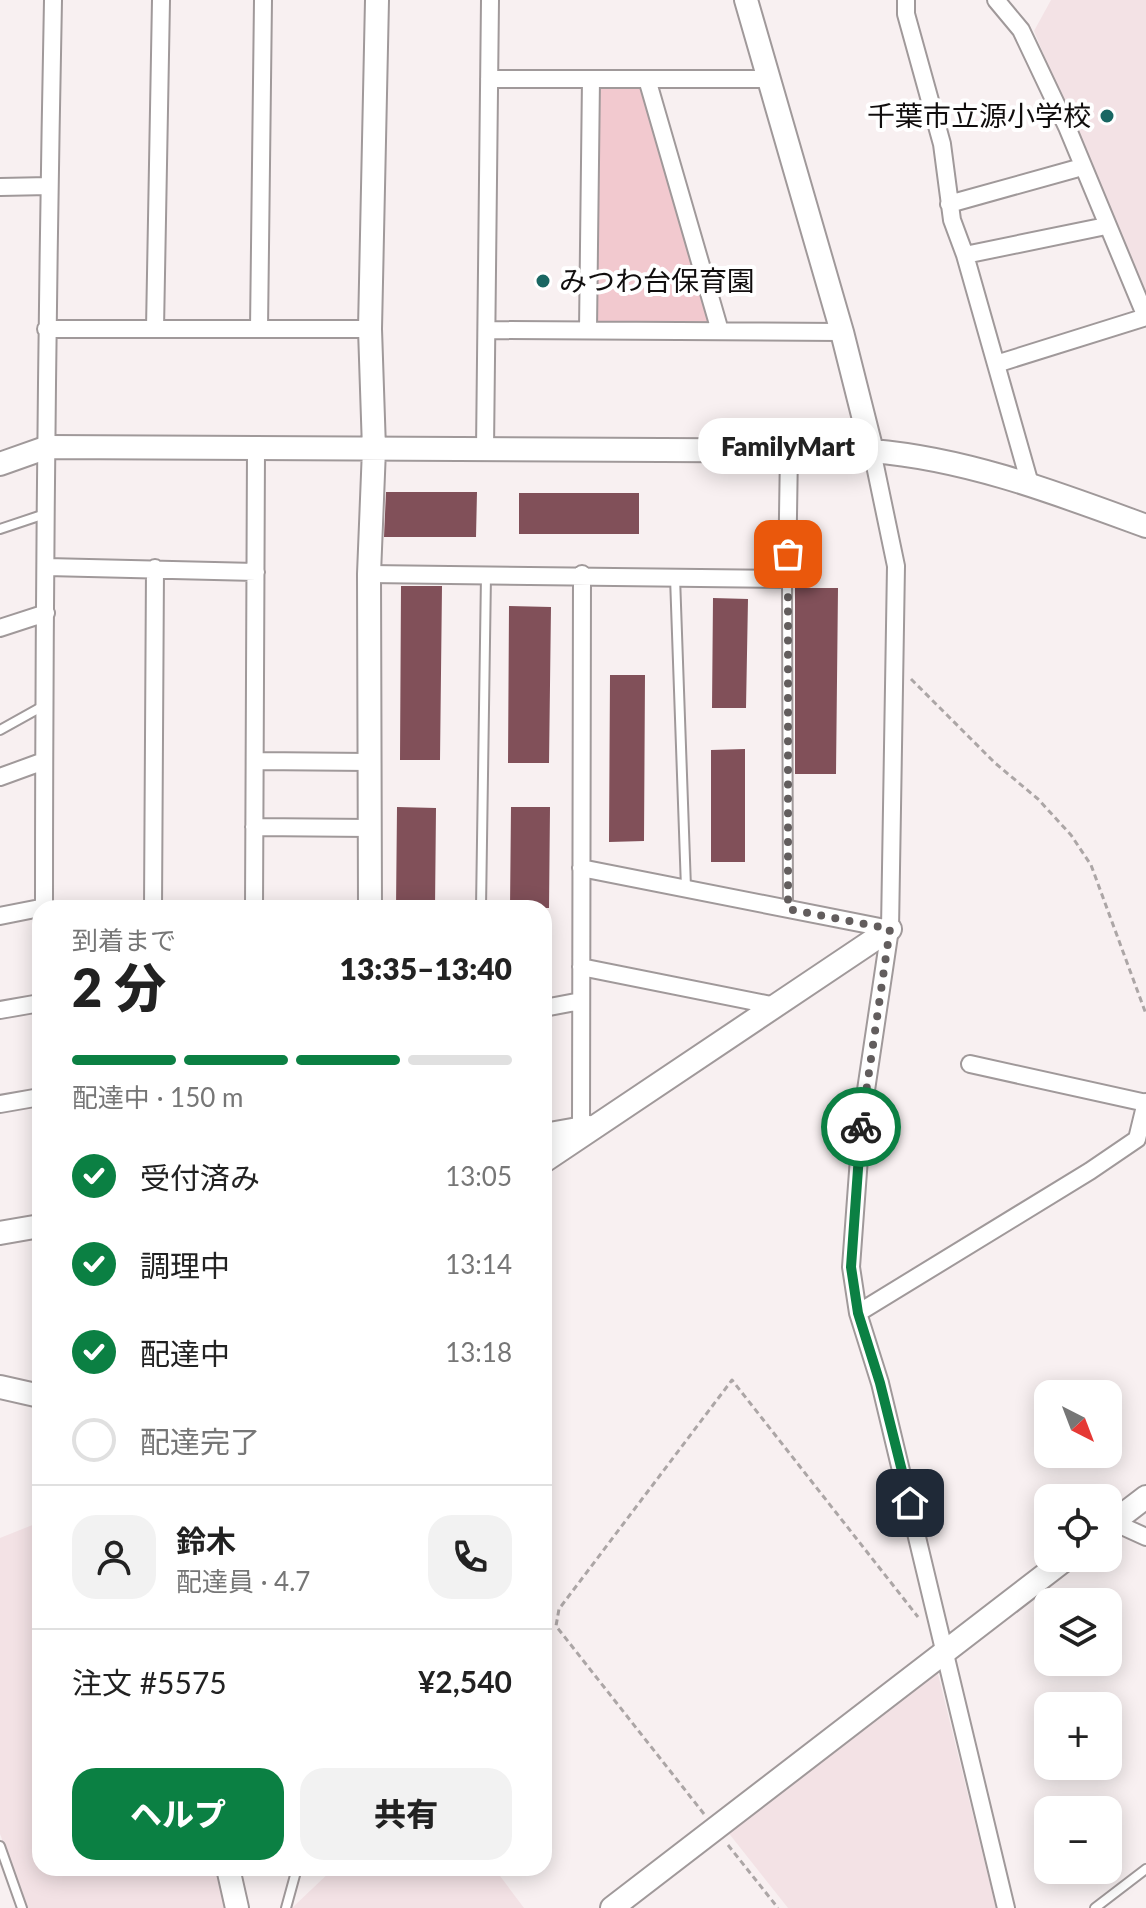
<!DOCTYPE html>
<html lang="ja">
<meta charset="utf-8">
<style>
body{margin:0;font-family:Lato,"Noto Sans JP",sans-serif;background:#f2f2f2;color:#222;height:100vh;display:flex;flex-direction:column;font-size:30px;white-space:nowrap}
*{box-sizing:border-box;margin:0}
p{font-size:26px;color:#767676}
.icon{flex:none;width:44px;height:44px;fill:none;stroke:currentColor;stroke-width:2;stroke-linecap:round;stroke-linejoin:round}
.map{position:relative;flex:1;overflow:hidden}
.side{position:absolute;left:32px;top:900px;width:520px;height:976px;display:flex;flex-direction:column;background:#fff;border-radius:24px;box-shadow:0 4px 20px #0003}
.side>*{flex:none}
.needle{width:52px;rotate:138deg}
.buttons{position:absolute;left:1034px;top:1380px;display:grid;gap:16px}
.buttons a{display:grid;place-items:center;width:88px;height:88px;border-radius:16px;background:#fff;box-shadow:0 4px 20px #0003;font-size:40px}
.pin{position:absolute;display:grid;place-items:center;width:68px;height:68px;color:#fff;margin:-34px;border-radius:16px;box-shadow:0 4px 12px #0006}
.courier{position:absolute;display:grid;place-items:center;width:80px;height:80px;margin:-40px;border:6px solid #0b8043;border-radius:50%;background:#fff;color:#222;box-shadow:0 2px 10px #0007}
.bubble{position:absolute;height:56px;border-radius:24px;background:#fff;box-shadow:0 4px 20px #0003;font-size:26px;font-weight:800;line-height:56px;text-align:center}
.head em{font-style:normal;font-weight:800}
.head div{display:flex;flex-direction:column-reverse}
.head{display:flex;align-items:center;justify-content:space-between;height:136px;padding:0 40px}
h1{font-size:52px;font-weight:800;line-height:60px}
.bar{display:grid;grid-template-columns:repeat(4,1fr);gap:12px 8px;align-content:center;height:96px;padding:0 40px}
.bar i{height:10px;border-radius:6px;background:#e0e0e0}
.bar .on{background:#0b8043}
.bar p{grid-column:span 4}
.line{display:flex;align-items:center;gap:20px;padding:0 40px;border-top:2px solid #e0e0e0}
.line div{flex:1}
.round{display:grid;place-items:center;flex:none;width:84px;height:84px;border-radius:24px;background:#f2f2f2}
ol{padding:0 40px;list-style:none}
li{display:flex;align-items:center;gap:24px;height:88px}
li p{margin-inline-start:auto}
li .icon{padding:8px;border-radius:50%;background:#0b8043;color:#fff;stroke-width:4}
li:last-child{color:#767676}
li i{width:44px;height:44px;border:4px solid #e0e0e0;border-radius:50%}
.button{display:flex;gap:16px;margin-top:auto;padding:16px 40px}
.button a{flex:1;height:92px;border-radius:24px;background:#0b8043;color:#fff;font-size:32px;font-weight:800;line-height:92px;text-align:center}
.button a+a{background:#f2f2f2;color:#222}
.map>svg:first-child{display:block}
</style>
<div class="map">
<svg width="1146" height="1908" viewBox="0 0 1146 1908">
<rect width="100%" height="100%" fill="#f8f0f1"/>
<path fill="#f3e2e5" d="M1051 0H1146V305L1034 31Z
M40 1522V1868H216L225 1908H28L0 1834V1538Z
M937 1670 996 1908H788L727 1831Z
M334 1868H494L524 1908H292Z"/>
<path fill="#f2c9cf" d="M632 82 640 87 710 324 596 323V93L604 83Z"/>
<path fill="#815059" d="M386 492H477L476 537H384Z
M519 493H639V534H519Z
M401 586H442L440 760H400Z
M795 588H838L836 774H795Z
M713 598 748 599 746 708H712Z
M509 606 551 607 549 763H508Z
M610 675H645L644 841 609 842Z
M745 749V862H711V750Z
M397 807 436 808 435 908H396Z
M511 807H550L549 908H510Z"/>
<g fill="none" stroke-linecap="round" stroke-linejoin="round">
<g stroke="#a0999a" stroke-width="12">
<path id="lane" d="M0 529 45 514
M675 577 686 888
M787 579 788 909
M0 730 45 705
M481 908 486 575
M0 1846 22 1908
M286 1908 297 1868
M1095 1908 1146 1869"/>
</g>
<g stroke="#a0999a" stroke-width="20">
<path id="street" d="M906 0V14L942 144 952 220 965 255 1030 484
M996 0 1021 30 1067 127 1146 317
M489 79H768
M647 79 720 331
M0 187 49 186
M949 204 1082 167
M965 255 1106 226
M46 329H370
M155 329 161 0
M259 329 263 0
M487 330 842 332
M588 330 591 79
M996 364 1146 317
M485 450 490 0
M872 451 896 566 890 929 862 1117 851 1267 858 1313 880 1383 1006 1908
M47 567 256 572
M369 574 787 579 789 451
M0 628 46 613
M255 761 370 762
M0 777 44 761
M254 827 370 828
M581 868 890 929
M44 908C44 605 47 303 53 0
M153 908 155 568
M254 908 256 450
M0 916 40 908
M581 967 776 1006
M544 1008 581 1001
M0 1010 40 1003
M970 1064 1146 1103
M0 1104 40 1097
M581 1128 582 574
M858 1313 1090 1171 1137 1139 1146 1102
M1113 1522 1146 1537"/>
</g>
<g stroke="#a0999a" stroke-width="26">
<path id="secondary" d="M746 0 842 332 872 451
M0 464 48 447 872 451C968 459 1056 493 1146 526
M370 908 369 574 374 449 370 329 377 0
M544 1135 589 1127
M544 1161 890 929
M0 1233 40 1226
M0 1387 40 1396
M1108 1526 1146 1497
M228 1868 237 1908
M612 1908 1067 1558"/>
</g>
<path stroke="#aca6a6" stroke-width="3" stroke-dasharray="6 4" stroke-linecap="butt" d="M911 679 995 763 1038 799 1071 835 1091 865 1146 1014
M704 1814 556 1626 559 1609 732 1380 918 1617
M728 1845 778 1908"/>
<use href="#lane" stroke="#fff" stroke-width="8"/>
<use href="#street" stroke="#fff" stroke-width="16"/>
<use href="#secondary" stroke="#fff" stroke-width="22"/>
</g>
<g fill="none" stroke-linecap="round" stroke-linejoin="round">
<path stroke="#625d5d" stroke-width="8" stroke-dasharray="0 14.4" d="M788 554V909L890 929 861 1127"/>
<path stroke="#0b8043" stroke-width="10" d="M861 1127 851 1267 858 1313 880 1383 910 1503"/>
</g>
<g fill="#196662" stroke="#fff" stroke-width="3">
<circle cx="1107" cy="116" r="8"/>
<circle cx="543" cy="281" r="8"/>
</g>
<g text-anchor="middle" stroke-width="8" stroke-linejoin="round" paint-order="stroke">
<g font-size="28" fill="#110e0e" stroke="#fff" text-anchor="end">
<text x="1091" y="126">千葉市立源小学校</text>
<text x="559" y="291" text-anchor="start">みつわ台保育園</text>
</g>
</g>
</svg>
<div class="buttons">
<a><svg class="needle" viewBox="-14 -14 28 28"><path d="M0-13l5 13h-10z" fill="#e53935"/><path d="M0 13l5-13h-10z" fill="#767676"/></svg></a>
<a><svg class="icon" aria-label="locate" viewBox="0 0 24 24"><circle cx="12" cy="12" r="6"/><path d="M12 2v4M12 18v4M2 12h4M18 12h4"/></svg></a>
<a><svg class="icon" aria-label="layers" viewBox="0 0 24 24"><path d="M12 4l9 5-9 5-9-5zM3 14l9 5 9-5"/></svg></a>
<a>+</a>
<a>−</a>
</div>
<div class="pin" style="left:788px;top:554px;background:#ea580c"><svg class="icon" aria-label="bag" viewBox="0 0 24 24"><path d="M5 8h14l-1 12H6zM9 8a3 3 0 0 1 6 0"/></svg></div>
<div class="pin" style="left:910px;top:1503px;background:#1f2937"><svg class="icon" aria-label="home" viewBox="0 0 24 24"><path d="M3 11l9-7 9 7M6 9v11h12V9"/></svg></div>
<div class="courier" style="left:861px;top:1127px"><svg class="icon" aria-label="bike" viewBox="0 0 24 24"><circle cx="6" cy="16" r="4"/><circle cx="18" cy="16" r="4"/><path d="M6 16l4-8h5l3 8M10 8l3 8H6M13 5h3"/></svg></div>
<div class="bubble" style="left:698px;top:418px;width:180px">FamilyMart</div>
<section class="side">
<div class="head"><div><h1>2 分</h1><p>到着まで</p></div><em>13:35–13:40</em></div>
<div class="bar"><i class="on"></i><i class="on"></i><i class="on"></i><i></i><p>配達中 · 150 m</p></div>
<ol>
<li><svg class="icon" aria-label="check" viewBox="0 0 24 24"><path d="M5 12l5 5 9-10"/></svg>受付済み<p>13:05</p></li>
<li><svg class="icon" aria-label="check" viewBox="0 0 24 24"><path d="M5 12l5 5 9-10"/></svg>調理中<p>13:14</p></li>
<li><svg class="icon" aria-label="check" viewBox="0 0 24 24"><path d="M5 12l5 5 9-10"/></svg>配達中<p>13:18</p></li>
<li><i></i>配達完了</li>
</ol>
<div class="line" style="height:144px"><a class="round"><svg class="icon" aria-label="person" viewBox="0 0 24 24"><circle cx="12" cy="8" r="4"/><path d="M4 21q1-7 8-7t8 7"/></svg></a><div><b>鈴木</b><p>配達員 · 4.7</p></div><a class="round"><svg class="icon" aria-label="phone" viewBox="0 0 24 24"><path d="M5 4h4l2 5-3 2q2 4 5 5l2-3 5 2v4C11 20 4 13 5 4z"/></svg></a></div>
<div class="line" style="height:104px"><div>注文 #5575</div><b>¥2,540</b></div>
<div class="button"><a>ヘルプ</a><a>共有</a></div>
</section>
</div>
